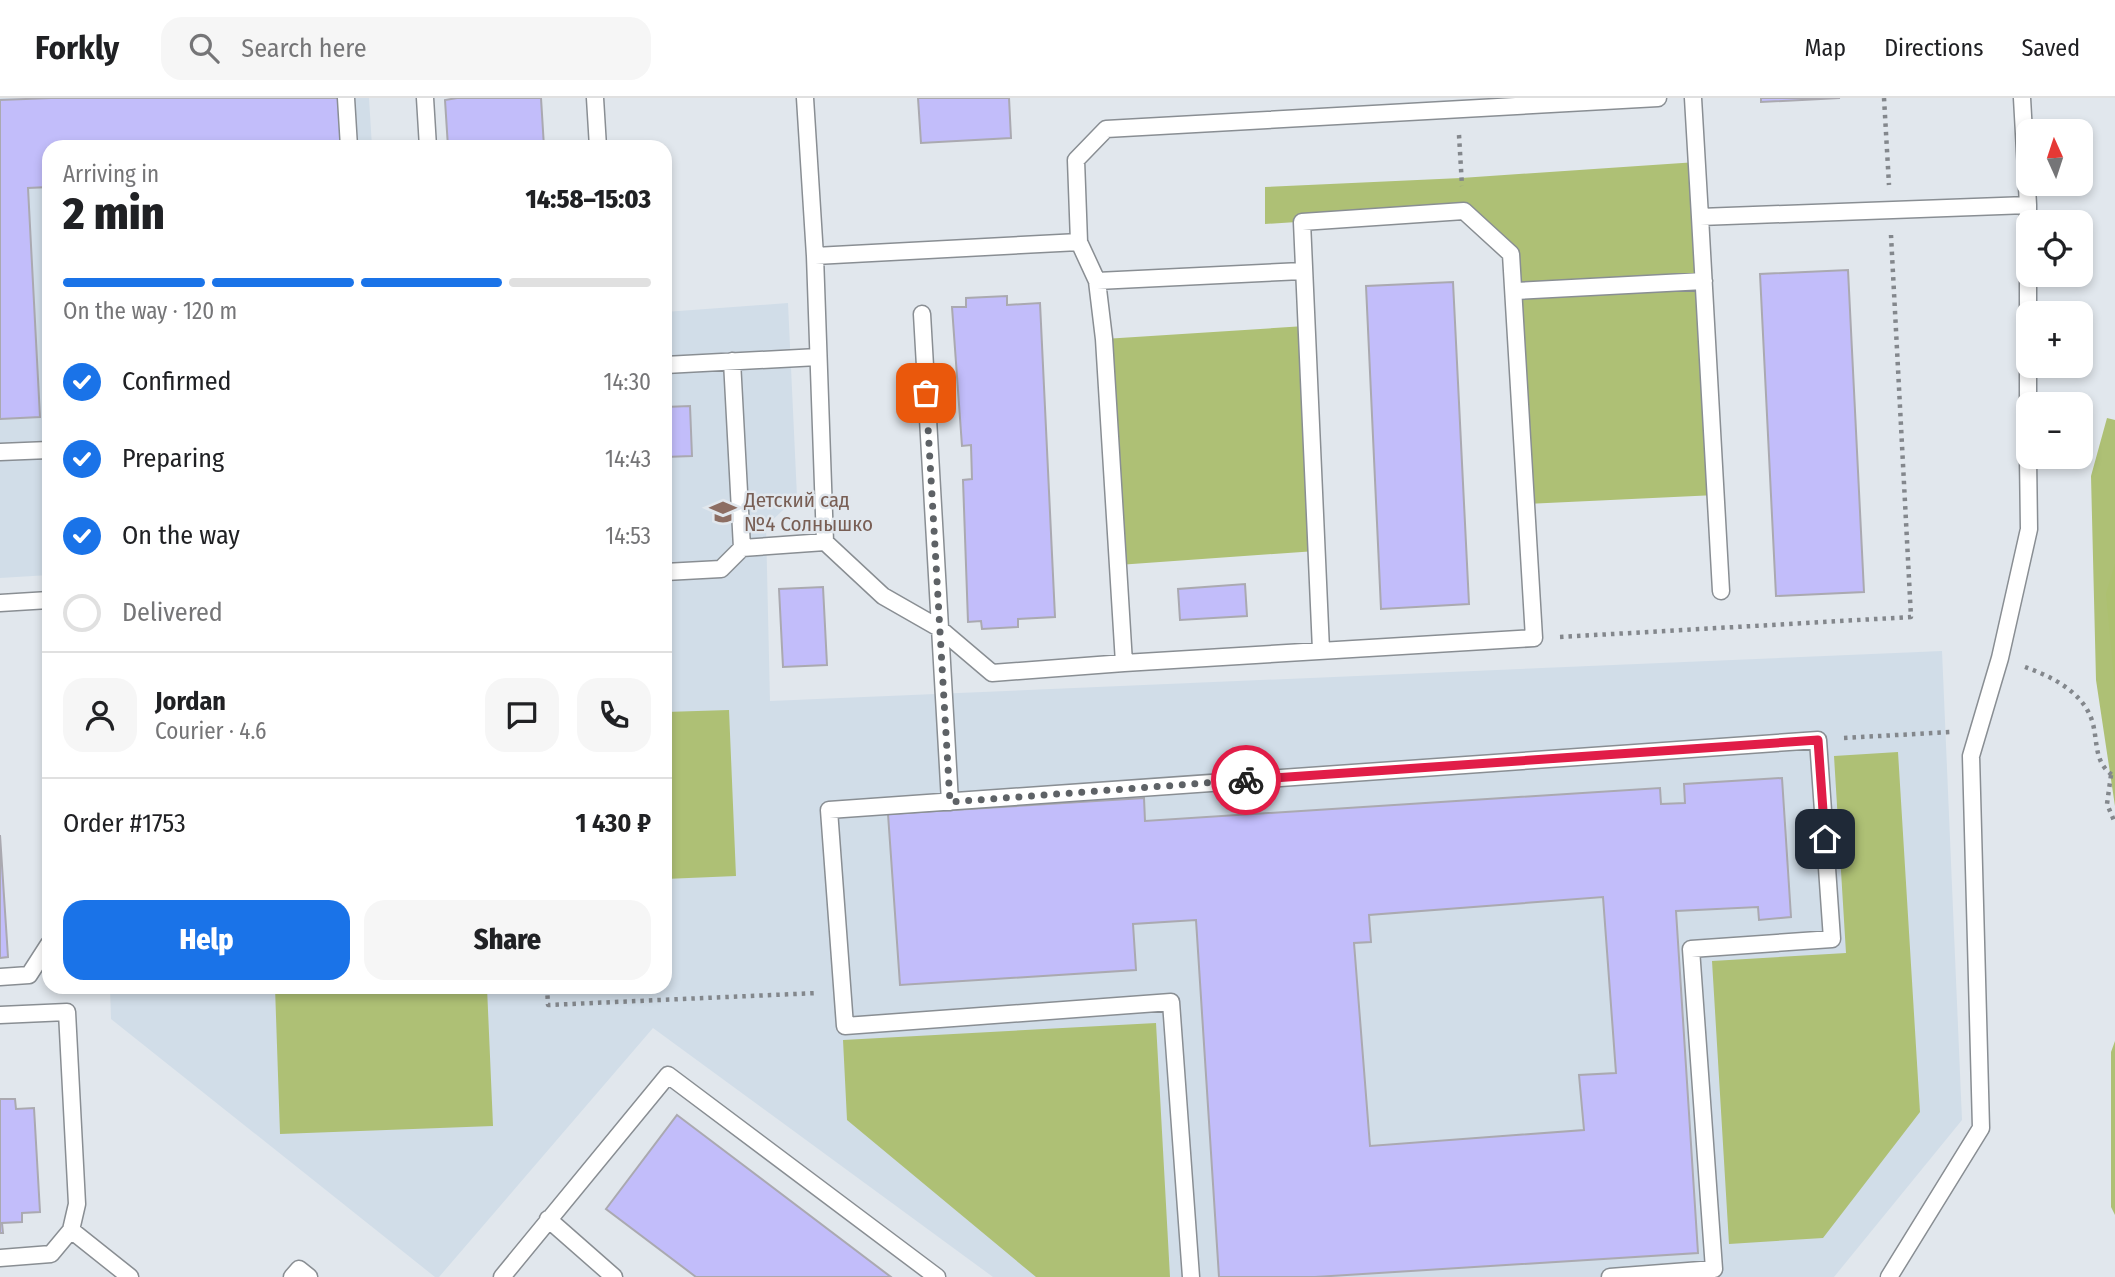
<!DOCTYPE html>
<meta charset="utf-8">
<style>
body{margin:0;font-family:"Fira Sans Condensed",sans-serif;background:#f6f6f6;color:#202124;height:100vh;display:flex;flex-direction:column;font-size:26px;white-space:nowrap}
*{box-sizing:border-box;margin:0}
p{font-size:23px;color:#757577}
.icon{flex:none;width:38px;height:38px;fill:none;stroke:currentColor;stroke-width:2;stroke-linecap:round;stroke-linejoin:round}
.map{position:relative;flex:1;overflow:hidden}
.sheet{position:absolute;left:42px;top:42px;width:630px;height:854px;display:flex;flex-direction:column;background:#fff;border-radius:21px;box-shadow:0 4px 10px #0003}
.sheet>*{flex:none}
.needle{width:46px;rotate:357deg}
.tools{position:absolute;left:2016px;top:21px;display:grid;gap:14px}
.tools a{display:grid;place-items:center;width:77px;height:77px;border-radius:14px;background:#fff;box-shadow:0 4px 10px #0003;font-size:35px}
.pin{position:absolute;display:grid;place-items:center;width:60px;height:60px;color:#fff;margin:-30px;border-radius:14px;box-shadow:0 4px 10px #0006}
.courier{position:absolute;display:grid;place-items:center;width:70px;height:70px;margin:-35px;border:5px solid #e11d48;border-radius:50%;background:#fff;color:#222;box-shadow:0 2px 9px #0007}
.summary em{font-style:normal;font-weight:800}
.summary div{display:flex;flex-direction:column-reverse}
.summary{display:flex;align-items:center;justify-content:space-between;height:119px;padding:0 21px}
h1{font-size:46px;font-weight:800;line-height:52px}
.bar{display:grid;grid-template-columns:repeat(4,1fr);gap:10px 7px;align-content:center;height:84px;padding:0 21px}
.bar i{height:9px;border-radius:5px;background:#e0e0e0}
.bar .current{background:#1a73e8}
.bar p{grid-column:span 4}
.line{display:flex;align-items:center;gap:18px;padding:0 21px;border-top:2px solid #e0e0e0}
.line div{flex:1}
.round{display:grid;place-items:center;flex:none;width:74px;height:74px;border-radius:21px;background:#f6f6f6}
ol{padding:0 21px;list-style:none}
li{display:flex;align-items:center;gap:21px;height:77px}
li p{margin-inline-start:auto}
li .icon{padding:7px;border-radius:50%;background:#1a73e8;color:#fff;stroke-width:4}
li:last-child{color:#757577}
li i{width:38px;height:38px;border:4px solid #e0e0e0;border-radius:50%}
.primary-button{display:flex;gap:14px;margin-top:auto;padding:14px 21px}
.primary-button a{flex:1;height:80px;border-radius:21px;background:#1a73e8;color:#fff;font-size:28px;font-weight:800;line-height:80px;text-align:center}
.primary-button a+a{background:#f6f6f6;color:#202124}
header{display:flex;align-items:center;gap:42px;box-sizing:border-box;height:98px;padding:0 35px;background:#fff;border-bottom:2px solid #e0e0e0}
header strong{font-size:33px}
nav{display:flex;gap:38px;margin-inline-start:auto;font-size:24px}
.search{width:490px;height:63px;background:#f6f6f6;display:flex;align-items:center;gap:18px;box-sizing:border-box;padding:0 24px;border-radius:21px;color:#757577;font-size:26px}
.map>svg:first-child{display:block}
</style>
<header>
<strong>Forkly</strong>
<div class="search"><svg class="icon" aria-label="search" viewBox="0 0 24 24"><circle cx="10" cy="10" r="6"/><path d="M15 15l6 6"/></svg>Search here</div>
<nav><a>Map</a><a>Directions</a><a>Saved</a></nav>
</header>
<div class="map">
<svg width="2115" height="1179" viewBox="0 0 2115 1179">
<rect width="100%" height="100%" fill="#e1e7ed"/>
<path fill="#d1dde8" d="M0 0H369L372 49H49V477L0 480Z
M788 205 797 399 766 428 770 603 1942 553 1962 1022 1834 1179H993L653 930 439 1179H435L111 921 110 889H665V214Z"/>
<path fill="#aec075" d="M1697 64 1716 397 1526 406 1511 155 1464 113 1265 126V89L1461 80Z
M1305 228 1316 453 1118 467 1104 241Z
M2107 320 2115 322V708L2096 582 2091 378Z
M729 612 736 778 665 781V614Z
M1898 654 1920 1014 1823 1140 1729 1146 1712 863 1846 855 1834 658Z
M275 889H487L493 1028 280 1036Z
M1156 925 1170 1179H1036L847 1022 843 942Z
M2115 943V1117L2111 1109V954Z"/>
<path fill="#adc070" d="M2115 466V590L2106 496Z"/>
<path fill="#c2bdfa" stroke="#aaa9b0" stroke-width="2" fill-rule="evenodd" d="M51 0H340L342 49H49V89L28 90 40 319 0 321V2Z
M457 0H541L544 49H448L445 2Z
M918 0H1009L1011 40 921 45Z
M1761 0H1840L1761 4Z
M1848 172 1864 494 1776 498 1760 176Z
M1453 184 1469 506 1381 511 1366 188Z
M1007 198V207L1040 205 1055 519 1018 521V529L982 531 981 523 968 524 963 382 972 381 971 347 962 348 952 209H966V200Z
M690 308 692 358 665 359V309Z
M1245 486 1247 518 1180 522 1178 491Z
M823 489 827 567 783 569 779 491Z
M1782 680 1791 819 1759 822 1758 809 1676 813 1698 1155 1315 1179H1219L1196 822 1133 826 1136 872 900 887 888 716 1144 700 1145 723 1660 690 1661 706 1685 705 1684 686ZM1603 799 1616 975 1579 977 1584 1032 1370 1048 1354 845 1371 844 1369 817Z
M0 737 8 859 0 860Z
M0 1001H15L16 1011 34 1010 40 1114 22 1115V1124L2 1125 3 1135H0Z
M677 1017 891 1179H696L606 1111Z"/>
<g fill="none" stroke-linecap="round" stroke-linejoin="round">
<g stroke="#898e93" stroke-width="19">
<path id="service" d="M346 0 349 49
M425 0 428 49
M595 0 598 49
M805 0 815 158 825 444 883 498 939 530 992 575 1124 565
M1693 0 1700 119
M2028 107V253
M815 158 1079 144
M1097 183 1302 173
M1515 193 1704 183
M922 216 950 704
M665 267 818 259
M2028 268V306
M0 354 49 352
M742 450 825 444
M665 474 721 471 742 450 732 263
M1721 493 1700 119 2028 107 2022 0
M0 505 49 502
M1321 552 1302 124 1464 113 1511 156 1534 540 1124 565 1104 241 1097 183 1079 144 1076 62 1106 31 1658 0
M0 879 29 877 49 846
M0 917 67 914 77 1106 71 1132 51 1156 0 1160
M548 1121 614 1179
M71 1132 130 1179
M292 1179 299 1171 309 1179
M502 1179 668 977 937 1179
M1191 1179 1171 904 845 928 829 712 1818 642 1832 841 1691 851 1714 1171 1610 1179
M1889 1179 1981 1030 1971 658 2000 560 2029 431 2028 359"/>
</g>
<path stroke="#83878c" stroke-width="4.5" stroke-dasharray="3.5 5" stroke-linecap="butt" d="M1884 0 1889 87
M1459 37 1462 88
M1560 539 1911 519 1891 137
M2025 569C2053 579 2085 595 2093 626 2098 646 2094 666 2115 679
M1844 640 1950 634
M2111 677 2107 706 2115 725
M547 889 548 907 817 895"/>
<use href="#service" stroke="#fff" stroke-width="16"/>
</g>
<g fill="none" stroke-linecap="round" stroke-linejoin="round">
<path stroke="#5e6266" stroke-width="7" stroke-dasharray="0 12.6" d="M926 295 950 704 1246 682"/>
<path stroke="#e11d48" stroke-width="9" d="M1246 682 1818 642 1825 741"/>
</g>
<defs>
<g id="school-bare" transform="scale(2.1)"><path d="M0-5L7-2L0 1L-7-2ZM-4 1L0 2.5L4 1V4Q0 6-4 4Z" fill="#8d6e63" stroke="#e1e7ed" stroke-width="2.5" paint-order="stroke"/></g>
</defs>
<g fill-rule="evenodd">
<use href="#school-bare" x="723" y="414"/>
</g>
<g text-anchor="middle" stroke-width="5" stroke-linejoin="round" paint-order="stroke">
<g font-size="21" fill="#785e54" stroke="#e1e7ed" text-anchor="start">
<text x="744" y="409">Детский сад<tspan x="744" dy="24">№4 Солнышко</tspan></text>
</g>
</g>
</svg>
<div class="tools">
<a><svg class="needle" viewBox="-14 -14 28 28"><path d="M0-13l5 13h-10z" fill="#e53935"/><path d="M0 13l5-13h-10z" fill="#757577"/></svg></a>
<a><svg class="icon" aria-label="locate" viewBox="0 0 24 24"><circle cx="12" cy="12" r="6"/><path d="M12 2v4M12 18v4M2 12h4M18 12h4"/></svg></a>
<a>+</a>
<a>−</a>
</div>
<div class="pin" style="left:926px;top:295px;background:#ea580c"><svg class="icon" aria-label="bag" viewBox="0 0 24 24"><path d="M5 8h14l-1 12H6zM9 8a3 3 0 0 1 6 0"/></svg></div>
<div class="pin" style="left:1825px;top:741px;background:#1f2937"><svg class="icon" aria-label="home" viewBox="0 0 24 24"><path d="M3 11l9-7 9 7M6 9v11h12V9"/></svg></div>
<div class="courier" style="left:1246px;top:682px"><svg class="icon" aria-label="bike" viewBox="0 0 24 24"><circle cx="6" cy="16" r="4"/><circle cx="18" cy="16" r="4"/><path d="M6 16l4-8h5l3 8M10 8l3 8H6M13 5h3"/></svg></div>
<section class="sheet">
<div class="summary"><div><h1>2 min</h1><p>Arriving in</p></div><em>14:58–15:03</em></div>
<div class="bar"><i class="current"></i><i class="current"></i><i class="current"></i><i></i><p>On the way · 120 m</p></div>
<ol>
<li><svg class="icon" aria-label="check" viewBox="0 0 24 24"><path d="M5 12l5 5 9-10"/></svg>Confirmed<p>14:30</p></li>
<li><svg class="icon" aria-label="check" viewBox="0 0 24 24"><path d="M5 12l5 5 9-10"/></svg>Preparing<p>14:43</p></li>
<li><svg class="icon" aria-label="check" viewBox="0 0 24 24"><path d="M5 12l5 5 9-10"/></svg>On the way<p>14:53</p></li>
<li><i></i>Delivered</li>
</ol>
<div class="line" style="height:126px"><a class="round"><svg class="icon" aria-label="person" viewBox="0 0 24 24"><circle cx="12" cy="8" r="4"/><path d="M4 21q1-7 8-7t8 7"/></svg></a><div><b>Jordan</b><p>Courier · 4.6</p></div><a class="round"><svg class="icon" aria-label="chat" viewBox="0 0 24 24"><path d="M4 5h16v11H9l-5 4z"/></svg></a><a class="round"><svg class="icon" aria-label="phone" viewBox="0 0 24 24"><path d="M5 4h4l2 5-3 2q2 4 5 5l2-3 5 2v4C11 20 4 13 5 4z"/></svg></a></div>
<div class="line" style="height:91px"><div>Order #1753</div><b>1 430 ₽</b></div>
<div class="primary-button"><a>Help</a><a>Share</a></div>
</section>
</div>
